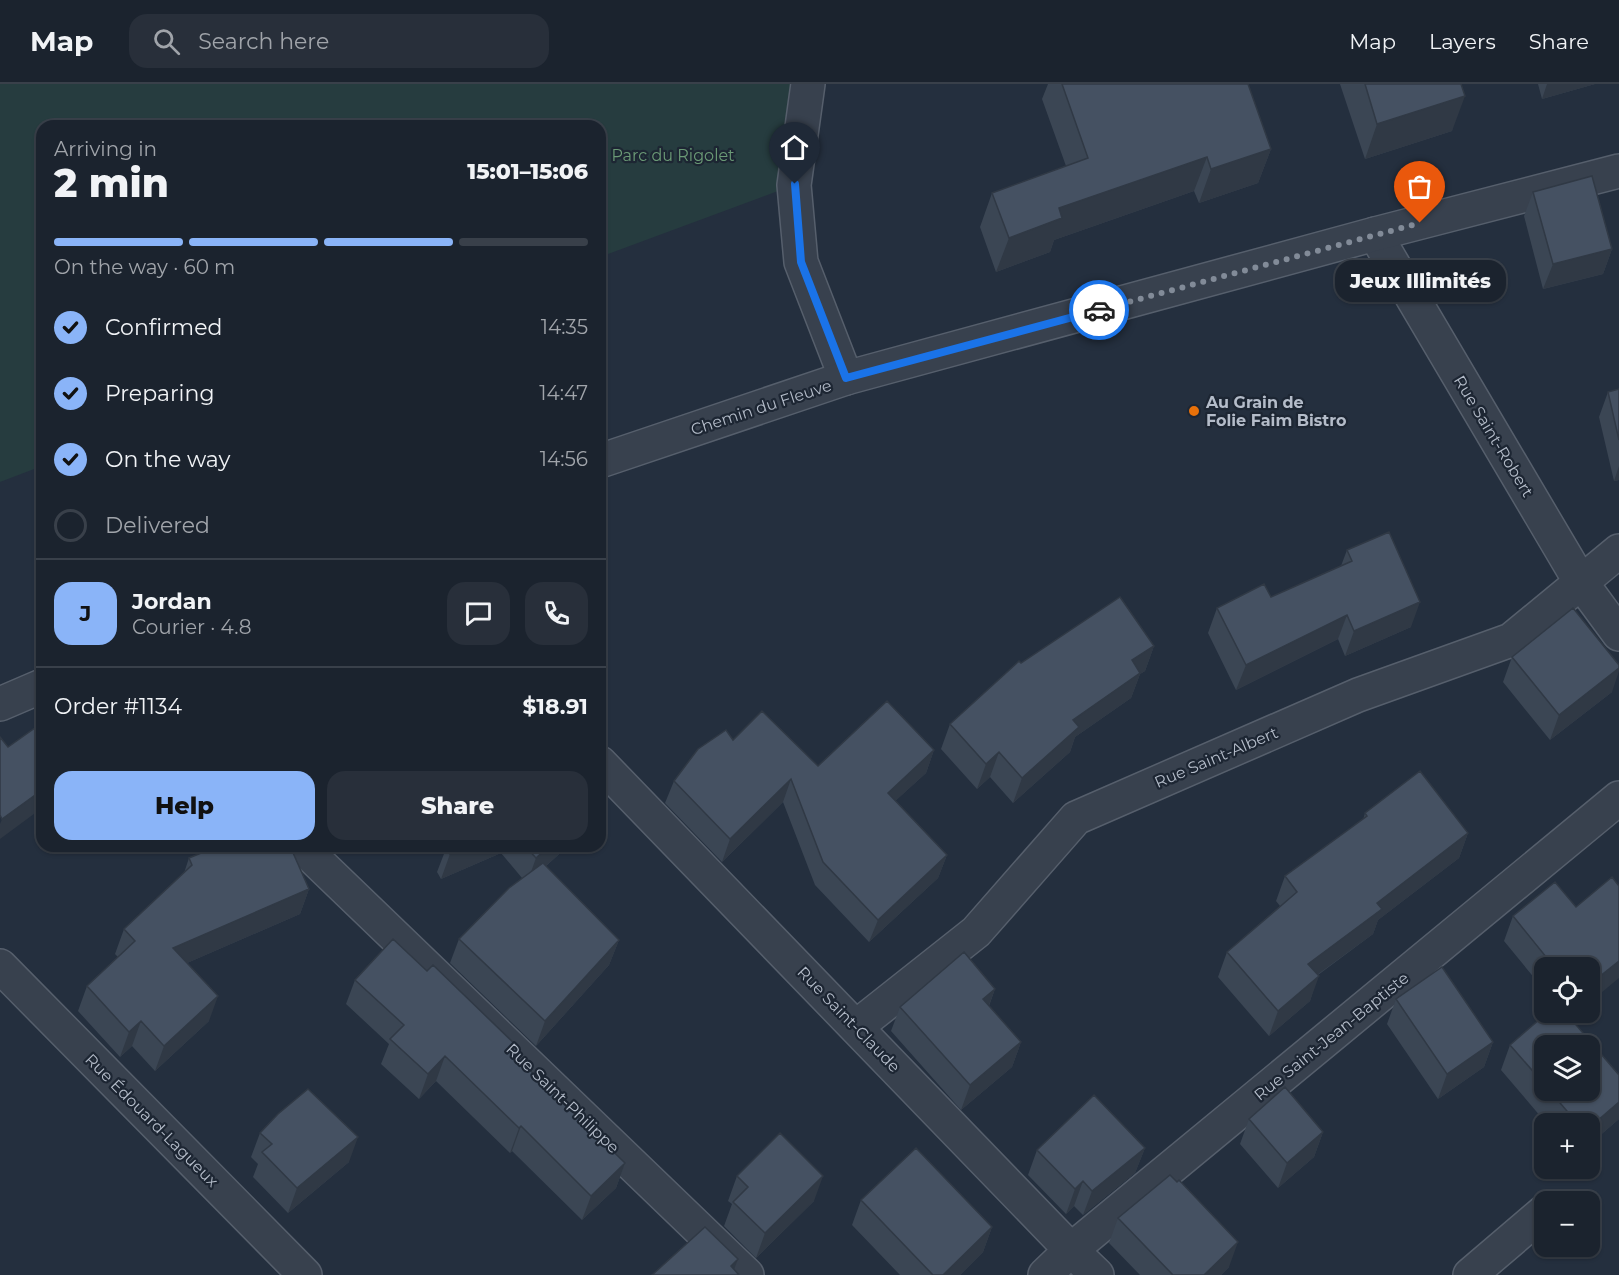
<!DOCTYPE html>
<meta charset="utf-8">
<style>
body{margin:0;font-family:Montserrat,sans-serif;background:#282f3a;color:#f1f3f6;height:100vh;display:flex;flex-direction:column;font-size:22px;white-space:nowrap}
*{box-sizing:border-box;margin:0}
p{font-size:20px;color:#a0a4aa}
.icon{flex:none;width:33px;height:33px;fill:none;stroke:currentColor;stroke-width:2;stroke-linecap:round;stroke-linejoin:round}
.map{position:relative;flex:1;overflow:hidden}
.drawer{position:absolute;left:36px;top:36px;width:570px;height:732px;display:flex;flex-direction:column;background:#1b232e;border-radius:18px;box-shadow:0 2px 4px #0004,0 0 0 2px #39404a}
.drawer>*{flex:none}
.controls{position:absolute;left:1534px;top:873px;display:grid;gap:12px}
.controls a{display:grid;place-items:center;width:66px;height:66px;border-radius:12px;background:#1b232e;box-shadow:0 2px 4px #0004,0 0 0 2px #39404a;font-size:30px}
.pin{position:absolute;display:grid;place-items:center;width:51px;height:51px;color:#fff;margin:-62px -26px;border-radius:50% 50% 50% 0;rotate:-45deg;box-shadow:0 0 6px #0007}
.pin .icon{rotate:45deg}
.courier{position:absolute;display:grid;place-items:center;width:60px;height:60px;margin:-30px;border:4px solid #1a73e8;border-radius:50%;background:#fff;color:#222;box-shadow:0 2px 8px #0007}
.bubble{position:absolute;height:42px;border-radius:18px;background:#1b232e;box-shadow:0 2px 4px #0004,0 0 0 2px #39404a;font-size:20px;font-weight:800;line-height:42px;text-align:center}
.headline em{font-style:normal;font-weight:800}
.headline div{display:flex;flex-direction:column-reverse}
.headline{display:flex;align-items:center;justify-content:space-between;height:102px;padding:0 18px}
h1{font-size:39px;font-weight:800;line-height:45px}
.bar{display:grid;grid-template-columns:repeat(4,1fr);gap:9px 6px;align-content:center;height:72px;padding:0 18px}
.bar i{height:8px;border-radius:4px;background:#39404a}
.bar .on{background:#8ab4f8}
.bar p{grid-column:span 4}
.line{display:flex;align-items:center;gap:15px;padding:0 18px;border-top:2px solid #39404a}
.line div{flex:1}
.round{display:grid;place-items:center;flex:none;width:63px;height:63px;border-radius:18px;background:#282f3a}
ol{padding:0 18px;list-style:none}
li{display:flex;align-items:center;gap:18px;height:66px}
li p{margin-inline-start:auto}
li .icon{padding:6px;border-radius:50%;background:#8ab4f8;color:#111;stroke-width:4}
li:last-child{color:#a0a4aa}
li i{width:33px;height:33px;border:3px solid #39404a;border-radius:50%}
.cta{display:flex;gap:12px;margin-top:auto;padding:12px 18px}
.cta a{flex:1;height:69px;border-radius:18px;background:#8ab4f8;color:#111;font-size:24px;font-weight:800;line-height:69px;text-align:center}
.cta a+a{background:#282f3a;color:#f1f3f6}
header{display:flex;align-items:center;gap:36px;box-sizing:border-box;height:84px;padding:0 30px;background:#1b232e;border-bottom:2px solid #39404a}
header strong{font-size:28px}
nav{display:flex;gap:33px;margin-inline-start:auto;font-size:21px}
.search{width:420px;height:54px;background:#282f3a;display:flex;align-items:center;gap:15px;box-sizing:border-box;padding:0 21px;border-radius:18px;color:#a0a4aa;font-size:22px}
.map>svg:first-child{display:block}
</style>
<header>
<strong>Map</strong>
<div class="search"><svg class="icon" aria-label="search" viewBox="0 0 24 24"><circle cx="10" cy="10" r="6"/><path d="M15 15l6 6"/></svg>Search here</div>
<nav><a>Map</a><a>Layers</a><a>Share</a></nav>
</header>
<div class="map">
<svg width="1619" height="1191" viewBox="0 0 1619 1191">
<rect width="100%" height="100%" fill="#242f3e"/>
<path fill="#263c3f" d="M0 0H810L794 101 600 173V42H42V382L0 398Z"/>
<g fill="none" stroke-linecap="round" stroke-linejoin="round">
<g stroke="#565f6c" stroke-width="36">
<path id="minor" d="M808 0 794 101 801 178 846 294
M1375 150 1580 497 1619 550
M600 679 1071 1166 1097 1191
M301 762 747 1191
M0 882 305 1191
M856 943 976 848 1076 734 1358 611 1511 556 1619 467
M1045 1191 1071 1166 1619 714
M1470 1191 1545 1127"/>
</g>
<g stroke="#565f6c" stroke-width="36">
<path id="tertiary" d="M600 377 846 294 1375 150 1619 87
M0 620 42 602"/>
</g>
<use href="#minor" stroke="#38414e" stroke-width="33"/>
<use href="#tertiary" stroke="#38414e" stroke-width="33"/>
</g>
<path fill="#3b4654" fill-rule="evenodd" d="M1048 0H1248L1271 65 1258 99 1199 119 1194 107 1054 156 1050 168 996 188 980 143 992 109 1066 82 1042 15Z
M1340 0H1461L1452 47 1365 75Z
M1538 0H1595L1542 15Z
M1533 108 1612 165 1603 190 1543 205 1524 132Z
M1619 305V396L1614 397 1599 333 1608 308Z
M1347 466 1411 543 1345 572 1338 555 1236 606 1208 549 1217 524 1271 513 1341 482Z
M1154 562 1145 587 1140 590 1131 614 1075 653 1070 668 1013 719 990 693 977 705 941 665 950 640 1021 579Z
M1512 573 1612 608 1550 656 1503 598Z
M733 656 818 682 934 666 926 689 895 717 947 771 938 794 869 858 815 801 783 718 722 778 665 719 674 697Z
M1365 729 1468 749 1459 774 1378 836 1373 850 1318 891 1310 917 1269 952 1218 893 1227 868 1280 822 1276 817 1285 792 1363 736Z
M447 762H568L546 782 619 856 609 881 536 962 450 879 459 855 522 794 501 769 441 795 437 788Z
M189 774 309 805 300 830 187 879 209 937 155 987 132 962 120 973 78 927 87 902 118 873 115 870 124 845 184 789Z
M1513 832 1590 884H1545V907L1504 857Z
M355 896 517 974 625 1079 616 1104 582 1136 512 1067 510 1069 436 997 419 1015 381 980 389 960 346 920Z
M995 905 989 922 1021 958 1012 983 961 1026 891 947 900 923Z
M1396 915 1493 958 1484 983 1438 1015 1387 940Z
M1548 928H1576L1570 934 1619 1035 1590 1060V1040H1547L1501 986 1510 961ZM1545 962 1590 1006H1545Z
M1249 1035 1323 1048 1314 1073 1278 1104 1240 1060Z
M260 1049 349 1078 288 1129 253 1093 258 1080 251 1073Z
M1145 1064 1135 1089 1083 1131 1074 1122 1066 1130 1028 1091 1037 1066Z
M737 1092 814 1117 756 1174 724 1142 732 1120 728 1117Z
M861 1116 992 1143 983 1168 960 1191H900L852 1141Z
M1118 1134 1229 1183 1221 1191H1140L1109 1159Z"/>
<path fill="#303945" d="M1547 0H1595L1542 15Z
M1465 12 1452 47 1365 75 1377 40Z
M1271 65 1258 99 1199 119 1211 85Z
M1207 73 1194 107 1054 156 1050 168 996 188 1009 154 1059 124Z
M1612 165 1603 190 1543 205 1553 180Z
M1619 382V396L1614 397Z
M1420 518 1411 543 1345 572 1354 547Z
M1347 531 1338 555 1236 606 1246 581Z
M1154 562 1145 587 1140 590 1131 614 1075 653 1070 668 1013 719 1022 694 1073 636 1132 576Z
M1619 584V587L1612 608 1550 656 1559 631Z
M934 666 926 689 879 732 888 709Z
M999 668 990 693 977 705 986 680Z
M791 695 783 718 722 778 730 755Z
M42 706V724L0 755V740L2 735Z
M605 713 600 727V718Z
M1468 749 1459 774 1378 836 1373 850 1299 904 1308 880 1377 819Z
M469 762H504L501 769 441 795 450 770Z
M549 762H568L527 799 536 774Z
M947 771 938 794 869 858 878 836Z
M309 805 300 830 164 889 173 864Z
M619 856 609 881 536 962 545 937Z
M1619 877V894L1590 918V900Z
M1319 892 1310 917 1269 952 1278 927Z
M995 905 986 929 983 915Z
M218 912 209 937 155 987 164 962Z
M1570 928H1576L1568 935Z
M141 937 132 962 120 973 129 948Z
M1021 958 1012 983 961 1026 970 1001Z
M1493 958 1484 983 1438 1015 1447 990Z
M445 972 436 997 419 1015 428 990Z
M1619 1018V1035L1590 1060V1043Z
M521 1042 512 1067 510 1069 519 1044Z
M1323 1048 1314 1073 1278 1104 1287 1079Z
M358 1053 349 1078 288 1129 297 1104Z
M1145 1064 1135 1089 1083 1131 1092 1107Z
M625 1079 616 1104 582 1136 591 1112Z
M823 1092 814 1117 756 1174 765 1149Z
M1083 1097 1074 1122 1066 1130 1075 1105Z
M992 1143 983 1168 960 1191H943Z
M1238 1158 1229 1183 1221 1191H1204Z
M738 1175 732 1191 731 1182Z"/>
<path fill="#455162" stroke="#303945" stroke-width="1.5" d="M1062 0H1248L1271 65 1211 85 1207 73 1059 124 1062 134 1009 154 992 109 1088 74Z
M1365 0H1461L1465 12 1377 40Z
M1592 92 1612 165 1553 180 1533 108Z
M1619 305V356L1608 308Z
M1389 448 1420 518 1354 547 1347 531 1246 581 1217 524 1264 500 1271 513 1352 477 1347 466Z
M1120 513 1154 562 1132 576 1140 589 1073 636 1079 643 1022 694 999 668 986 680 950 640 1019 577 1021 579Z
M1573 524 1619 581V584L1559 631 1512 573Z
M887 617 934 666 888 709 947 771 878 836 823 778 791 695 730 755 674 697 698 665 726 646 733 656 762 627 818 682Z
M42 639V706L2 735 0 731V653L8 663Z
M1420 687 1468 749 1377 819 1382 825 1308 880 1319 892 1278 927 1227 868 1297 808 1285 792 1367 732 1365 729Z
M600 707 605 713 600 718Z
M218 762H290L309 805 173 864 218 912 164 962 141 937 129 948 87 902 135 857 124 845 192 781 189 774Z
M447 762H469L450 770 446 763Z
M525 762H549L536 774Z
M543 779 619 856 545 937 459 855 509 804Z
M1612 793 1619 802V877L1590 900V884H1555L1513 832 1555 798 1576 823Z
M393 855 427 887 433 881 520 965 515 972 625 1079 591 1112 521 1042 519 1044 445 972 428 990 390 955 404 941 355 896Z
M964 868 995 905 983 915 1021 958 970 1001 900 923Z
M1442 883 1493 958 1447 990 1396 915Z
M1548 928H1565L1619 991V1018L1590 1043V1040H1578L1549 1006H1590V962H1545V1001L1510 961Z
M1285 1003 1323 1048 1287 1079 1249 1035Z
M308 1005 358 1053 297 1104 262 1068 272 1060 260 1049 278 1030Z
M1094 1011 1145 1064 1092 1107 1083 1097 1075 1105 1037 1066Z
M780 1049 823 1092 765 1149 733 1118 748 1103 737 1092Z
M916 1064 992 1143 943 1191H933L861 1116Z
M1170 1091 1177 1098 1179 1096 1238 1158 1204 1191H1173L1118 1134Z
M705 1143 738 1175 731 1182 739 1191H652Z"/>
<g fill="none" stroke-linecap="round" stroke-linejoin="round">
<path stroke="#828b98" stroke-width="6" stroke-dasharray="0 10.8" d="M1099 226 1420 139"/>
<path stroke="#1a73e8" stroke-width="8" d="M795 100 801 178 846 294 1099 226"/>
</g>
<circle fill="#e8710a" stroke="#1d2633" stroke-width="2" cx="1194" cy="327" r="6"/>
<g text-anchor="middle" stroke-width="4.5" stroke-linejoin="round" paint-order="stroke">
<g font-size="16" fill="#6b9a76" stroke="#1d2633">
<text x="673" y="77">Parc du Rigolet</text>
</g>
<g font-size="16" font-weight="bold" fill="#b4bcc9" stroke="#1d2633" text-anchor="start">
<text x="1206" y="324">Au Grain de<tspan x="1206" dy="18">Folie Faim Bistro</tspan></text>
</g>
<g font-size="16" fill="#b4bcc9" stroke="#1d2633">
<text transform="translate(761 323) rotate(-18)" y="6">Chemin du Fleuve</text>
<text transform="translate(1494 352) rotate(59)" y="6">Rue Saint-Robert</text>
<text transform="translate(1216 673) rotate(-23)" y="6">Rue Saint-Albert</text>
<text transform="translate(849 935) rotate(46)" y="6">Rue Saint-Claude</text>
<text transform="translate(1331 952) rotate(-39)" y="6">Rue Saint-Jean-Baptiste</text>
<text transform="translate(563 1014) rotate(44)" y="6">Rue Saint-Philippe</text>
<text transform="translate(152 1036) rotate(45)" y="6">Rue Édouard-Lagueux</text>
</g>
</g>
</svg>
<div class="controls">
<a><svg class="icon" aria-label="locate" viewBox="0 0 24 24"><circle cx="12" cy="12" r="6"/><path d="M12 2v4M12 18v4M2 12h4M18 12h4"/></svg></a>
<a><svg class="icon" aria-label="layers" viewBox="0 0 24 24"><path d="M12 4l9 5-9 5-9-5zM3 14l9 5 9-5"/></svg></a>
<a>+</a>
<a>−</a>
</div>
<div class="pin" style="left:1420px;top:139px;background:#ea580c"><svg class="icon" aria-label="bag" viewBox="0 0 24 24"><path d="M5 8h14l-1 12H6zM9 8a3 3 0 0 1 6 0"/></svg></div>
<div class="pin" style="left:795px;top:100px;background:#1f2937"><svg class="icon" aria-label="home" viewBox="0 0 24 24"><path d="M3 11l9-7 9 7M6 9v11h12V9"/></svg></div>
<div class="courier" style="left:1099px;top:226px"><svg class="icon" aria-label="car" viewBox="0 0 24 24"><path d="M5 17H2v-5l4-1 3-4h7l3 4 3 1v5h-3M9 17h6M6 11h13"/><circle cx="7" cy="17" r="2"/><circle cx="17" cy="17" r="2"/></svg></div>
<div class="bubble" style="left:1335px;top:176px;width:171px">Jeux Illimités</div>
<section class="drawer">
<div class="headline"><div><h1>2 min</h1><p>Arriving in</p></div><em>15:01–15:06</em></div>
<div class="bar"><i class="on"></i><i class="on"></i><i class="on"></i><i></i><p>On the way · 60 m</p></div>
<ol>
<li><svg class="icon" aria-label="check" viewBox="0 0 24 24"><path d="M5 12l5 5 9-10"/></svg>Confirmed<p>14:35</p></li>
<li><svg class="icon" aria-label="check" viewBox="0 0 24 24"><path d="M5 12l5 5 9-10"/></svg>Preparing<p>14:47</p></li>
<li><svg class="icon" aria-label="check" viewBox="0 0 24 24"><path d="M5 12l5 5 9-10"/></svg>On the way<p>14:56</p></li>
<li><i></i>Delivered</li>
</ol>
<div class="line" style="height:108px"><b class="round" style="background:#8ab4f8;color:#111">J</b><div><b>Jordan</b><p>Courier · 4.8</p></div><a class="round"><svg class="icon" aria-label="chat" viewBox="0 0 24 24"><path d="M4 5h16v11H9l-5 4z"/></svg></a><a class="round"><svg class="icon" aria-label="phone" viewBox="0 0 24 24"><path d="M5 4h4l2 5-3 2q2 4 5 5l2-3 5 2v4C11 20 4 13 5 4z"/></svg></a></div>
<div class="line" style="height:78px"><div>Order #1134</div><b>$18.91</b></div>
<div class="cta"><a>Help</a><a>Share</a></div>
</section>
</div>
